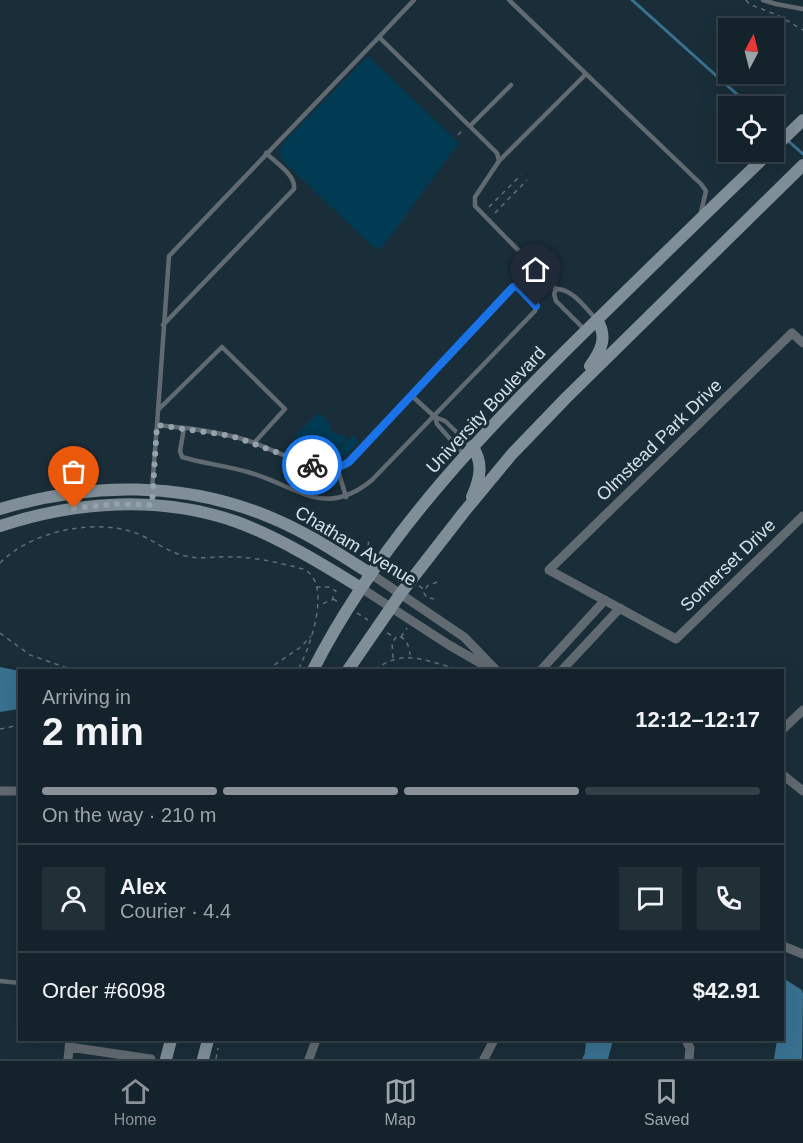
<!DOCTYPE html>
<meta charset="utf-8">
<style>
body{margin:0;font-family:Arial,sans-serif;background:#212f37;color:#f1f3f6;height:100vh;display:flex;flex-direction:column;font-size:22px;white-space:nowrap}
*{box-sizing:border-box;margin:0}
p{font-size:20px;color:#9da4a9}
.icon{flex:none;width:33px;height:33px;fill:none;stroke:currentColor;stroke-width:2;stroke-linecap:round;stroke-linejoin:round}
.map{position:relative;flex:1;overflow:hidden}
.drawer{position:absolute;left:18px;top:669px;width:766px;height:372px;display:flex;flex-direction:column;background:#14222b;border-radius:0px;box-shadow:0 6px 24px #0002,0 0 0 2px #333f47}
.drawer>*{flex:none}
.needle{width:39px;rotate:7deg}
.buttons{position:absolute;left:718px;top:18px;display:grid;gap:12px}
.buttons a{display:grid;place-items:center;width:66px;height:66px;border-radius:0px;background:#14222b;box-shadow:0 6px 24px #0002,0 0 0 2px #333f47;font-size:30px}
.pin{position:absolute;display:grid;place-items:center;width:51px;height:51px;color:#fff;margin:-62px -26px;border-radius:50% 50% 50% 0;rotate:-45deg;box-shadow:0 0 6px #0007}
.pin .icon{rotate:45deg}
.courier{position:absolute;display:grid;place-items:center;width:60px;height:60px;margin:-30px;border:4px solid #1a73e8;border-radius:50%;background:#fff;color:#222;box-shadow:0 2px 8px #0007}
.head em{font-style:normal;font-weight:800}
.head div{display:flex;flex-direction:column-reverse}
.head{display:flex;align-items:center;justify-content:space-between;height:102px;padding:0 24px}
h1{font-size:39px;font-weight:800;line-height:45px}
.bar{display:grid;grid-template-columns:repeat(4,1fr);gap:9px 6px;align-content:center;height:72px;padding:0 24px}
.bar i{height:8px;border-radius:4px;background:#333f47}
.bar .active{background:#8c9099}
.bar p{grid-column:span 4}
.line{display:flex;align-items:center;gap:15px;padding:0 24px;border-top:2px solid #333f47}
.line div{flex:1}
.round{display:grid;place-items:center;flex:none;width:63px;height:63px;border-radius:0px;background:#212f37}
.tab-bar{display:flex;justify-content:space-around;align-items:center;height:84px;border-top:2px solid #333f47;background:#14222b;font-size:16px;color:#9da4a9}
.tab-bar a{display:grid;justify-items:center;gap:3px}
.tab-bar .active{color:#8c9099}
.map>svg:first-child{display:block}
</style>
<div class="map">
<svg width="803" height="1059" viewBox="0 0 803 1059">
<rect width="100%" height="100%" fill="#1a2e39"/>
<path fill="#013a53" d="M368 56 459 143 380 250 370 244 283 161 279 153 283 143Z
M318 413 326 418 332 432 347 437 337 448 324 453 297 443 296 435Z
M353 435 358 441V443C332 470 325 464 293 450L295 446C325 458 330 459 353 435Z"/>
<path fill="#397190" d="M0 667 19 671V709L0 712Z
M783 978 802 990 803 994 802 1059H774L777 1040H783Z
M586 1040H613L608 1059H582L585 1053Z"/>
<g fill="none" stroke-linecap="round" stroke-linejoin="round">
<path stroke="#397190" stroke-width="3" d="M632 0 750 106
M774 128 782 135
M786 139 803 154"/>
<path stroke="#5d6e78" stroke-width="1.5" stroke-dasharray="4.5 4.5" stroke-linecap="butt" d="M746 0 749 4 777 15 803 30
M458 135 464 129
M489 207 521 175
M495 213 527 180
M352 539 358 551 364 552 368 548 369 537
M0 563C31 531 94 518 136 533 154 540 168 553 186 556 201 560 216 556 231 557 256 557 280 563 303 569 334 582 309 650 298 670
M390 564 401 572
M437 582 427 586 424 593 427 598 438 599
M419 586 424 589
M316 587H329L336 591 332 600 319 605
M333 599 340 603
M357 613 368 620
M0 633 30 655 73 670
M387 633 395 637
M401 637 407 628
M393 658 392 643 397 636C407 637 409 647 410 655
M267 670 301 647 311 636
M375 670C406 645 431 665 465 670
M0 729 20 725
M216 1059 218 1048"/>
<path stroke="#616a70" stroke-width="4.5" d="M509 0 701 184 706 191 701 212
M763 0 776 4 803 9
M379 37 414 0
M470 126 511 85
M499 161 586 74
M163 325 294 189C296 175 276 163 266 153
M586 331 556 301 554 294 556 289C572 288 586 309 597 320
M412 396 435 417 445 421 471 446
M158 410 222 347 285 409 254 443
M435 417 437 424 464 455
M157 425 169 256 379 37 497 153 499 161 475 197V206L556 289
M337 467 346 497
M152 489 157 425 184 428H187C207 431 227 434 246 440 275 449 315 475 344 465L513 287H518L536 306 535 311 372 480C325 519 298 487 251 473 229 466 205 464 182 457L180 451 184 428
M0 981 20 983"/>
<path stroke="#616a70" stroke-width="9" d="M803 343 792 333 549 570 676 639 803 516
M371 574 464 637 496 670
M361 588 449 645 489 668
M541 670 605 600
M562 670 620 608
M783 729 803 710
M783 775 803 791
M0 791H20
M783 946 803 954
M686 1040 690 1048 689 1059
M69 1047 151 1059
M68 1059 70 1040
M309 1059 316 1040
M484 1059 494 1040"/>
<path stroke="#7f8e97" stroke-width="12" d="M774 148 803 120
M590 366C601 351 608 337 597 320
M472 446C484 463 480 479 472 497
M0 509C89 482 185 481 272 518 308 533 339 554 371 574
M0 526C76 501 160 495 237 522 278 537 324 565 361 588
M313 670C382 534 495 419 604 313 659 259 714 205 770 152
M348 670 401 593 464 512 512 454 566 398 803 165
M166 1059 171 1040
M203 1059 208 1040"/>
</g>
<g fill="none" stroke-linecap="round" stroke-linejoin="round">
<path stroke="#94a2ab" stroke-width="6" stroke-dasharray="0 10.8" d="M74 508 117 504 152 505 157 425 232 436 312 465"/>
<path stroke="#1a73e8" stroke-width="8" d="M312 465C324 470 337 470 349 462L513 287H518L536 306"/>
</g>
<g text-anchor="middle" stroke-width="6" stroke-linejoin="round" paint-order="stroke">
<g font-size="18" fill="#d5e1e8" stroke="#1a2e39">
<text transform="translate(486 410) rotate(-47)" y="6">University Boulevard</text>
<text transform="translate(659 440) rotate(-44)" y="6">Olmstead Park Drive</text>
<text transform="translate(356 546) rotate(31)" y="6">Chatham Avenue</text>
<text transform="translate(728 565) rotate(-44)" y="6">Somerset Drive</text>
</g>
</g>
</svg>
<div class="buttons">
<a><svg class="needle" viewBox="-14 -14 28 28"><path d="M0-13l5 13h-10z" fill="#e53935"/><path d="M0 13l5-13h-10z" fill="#9da4a9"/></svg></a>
<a><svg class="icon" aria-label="locate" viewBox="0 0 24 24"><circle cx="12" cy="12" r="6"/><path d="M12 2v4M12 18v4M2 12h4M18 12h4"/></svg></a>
</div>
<div class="pin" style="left:74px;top:508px;background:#ea580c"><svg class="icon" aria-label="bag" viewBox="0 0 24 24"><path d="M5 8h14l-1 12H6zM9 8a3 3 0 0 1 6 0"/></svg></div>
<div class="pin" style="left:536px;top:306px;background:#1f2937"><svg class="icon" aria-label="home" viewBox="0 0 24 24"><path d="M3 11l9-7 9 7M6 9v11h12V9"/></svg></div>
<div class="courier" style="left:312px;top:465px"><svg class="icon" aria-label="bike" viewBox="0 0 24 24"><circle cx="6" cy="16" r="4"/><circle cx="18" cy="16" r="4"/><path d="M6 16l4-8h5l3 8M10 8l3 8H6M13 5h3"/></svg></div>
<section class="drawer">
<div class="head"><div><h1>2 min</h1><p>Arriving in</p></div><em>12:12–12:17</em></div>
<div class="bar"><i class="active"></i><i class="active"></i><i class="active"></i><i></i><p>On the way · 210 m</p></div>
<div class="line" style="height:108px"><a class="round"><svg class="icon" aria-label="person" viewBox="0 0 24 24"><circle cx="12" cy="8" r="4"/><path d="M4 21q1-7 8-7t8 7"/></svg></a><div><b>Alex</b><p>Courier · 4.4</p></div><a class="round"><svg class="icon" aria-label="chat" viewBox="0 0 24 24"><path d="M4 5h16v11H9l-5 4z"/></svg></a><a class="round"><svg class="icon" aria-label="phone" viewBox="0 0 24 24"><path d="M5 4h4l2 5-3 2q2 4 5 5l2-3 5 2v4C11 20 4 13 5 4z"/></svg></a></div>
<div class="line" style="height:78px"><div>Order #6098</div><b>$42.91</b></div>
</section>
</div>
<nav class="tab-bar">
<a class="active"><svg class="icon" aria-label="home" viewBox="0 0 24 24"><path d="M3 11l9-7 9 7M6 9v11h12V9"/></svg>Home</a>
<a><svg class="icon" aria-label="map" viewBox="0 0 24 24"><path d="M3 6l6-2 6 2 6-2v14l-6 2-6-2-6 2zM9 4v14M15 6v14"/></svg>Map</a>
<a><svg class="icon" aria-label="saved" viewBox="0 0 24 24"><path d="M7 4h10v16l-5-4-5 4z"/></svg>Saved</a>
</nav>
